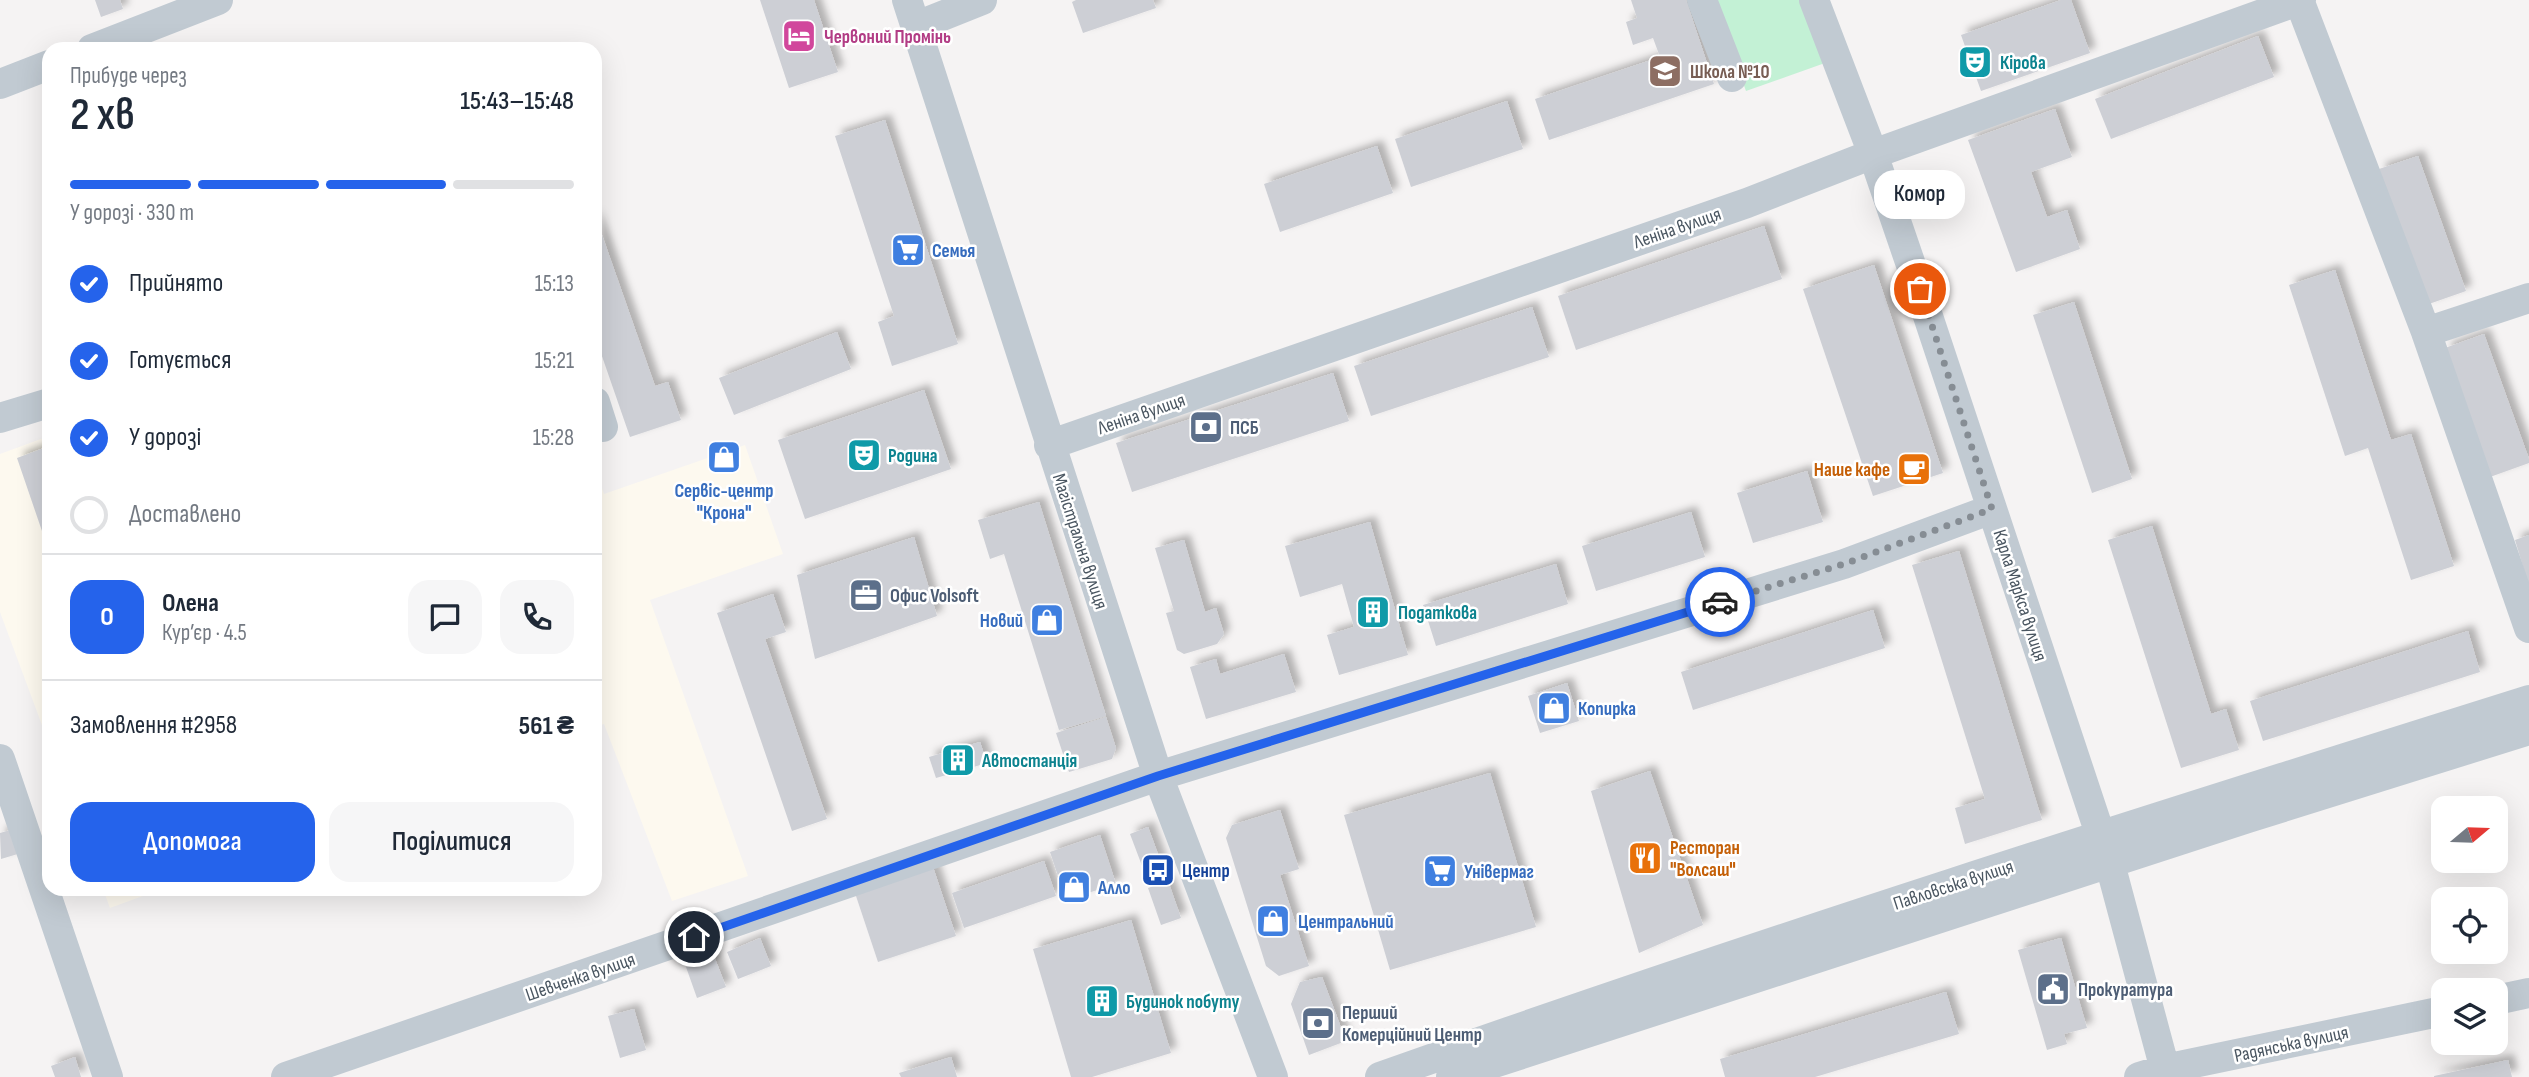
<!DOCTYPE html>
<html lang="uk">
<meta charset="utf-8">
<style>
body{margin:0;font-family:"Sofia Sans Condensed",sans-serif;background:#f6f6f7;color:#1f2937;height:100vh;display:flex;flex-direction:column;font-size:26px;white-space:nowrap}
*{box-sizing:border-box;margin:0}
p{font-size:23px;color:#747a83}
.icon{flex:none;width:38px;height:38px;fill:none;stroke:currentColor;stroke-width:2;stroke-linecap:round;stroke-linejoin:round}
.map{position:relative;flex:1;overflow:hidden}
.panel{position:absolute;left:42px;top:42px;width:560px;height:854px;display:flex;flex-direction:column;background:#fff;border-radius:21px;box-shadow:0 7px 28px #0002}
.panel>*{flex:none}
.needle{width:46px;rotate:71deg}
.controls{position:absolute;left:2431px;top:796px;display:grid;gap:14px}
.controls a{display:grid;place-items:center;width:77px;height:77px;border-radius:14px;background:#fff;box-shadow:0 7px 28px #0002;font-size:35px}
.pin{position:absolute;display:grid;place-items:center;width:60px;height:60px;color:#fff;margin:-30px;border:4px solid #fff;border-radius:50%;box-shadow:0 2px 7px #0007}
.courier{position:absolute;display:grid;place-items:center;width:70px;height:70px;margin:-35px;border:5px solid #2563eb;border-radius:50%;background:#fff;color:#222;box-shadow:0 2px 9px #0007}
.bubble{position:absolute;height:49px;border-radius:21px;background:#fff;box-shadow:0 7px 28px #0002;font-size:23px;font-weight:600;line-height:49px;text-align:center}
.head em{font-style:normal;font-weight:600}
.head div{display:flex;flex-direction:column-reverse}
.head{display:flex;align-items:center;justify-content:space-between;height:119px;padding:0 28px}
h1{font-size:46px;font-weight:600;line-height:52px}
.bar{display:grid;grid-template-columns:repeat(4,1fr);gap:10px 7px;align-content:center;height:84px;padding:0 28px}
.bar i{height:9px;border-radius:5px;background:#e0e1e3}
.bar .current{background:#2563eb}
.bar p{grid-column:span 4}
.line{display:flex;align-items:center;gap:18px;padding:0 28px;border-top:2px solid #e0e1e3}
.line div{flex:1}
.round{display:grid;place-items:center;flex:none;width:74px;height:74px;border-radius:21px;background:#f6f6f7}
ol{padding:0 28px;list-style:none}
li{display:flex;align-items:center;gap:21px;height:77px}
li p{margin-inline-start:auto}
li .icon{padding:7px;border-radius:50%;background:#2563eb;color:#fff;stroke-width:4}
li:last-child{color:#747a83}
li i{width:38px;height:38px;border:4px solid #e0e1e3;border-radius:50%}
.cta{display:flex;gap:14px;margin-top:auto;padding:14px 28px}
.cta a{flex:1;height:80px;border-radius:21px;background:#2563eb;color:#fff;font-size:28px;font-weight:600;line-height:80px;text-align:center}
.cta a+a{background:#f6f6f7;color:#1f2937}
.map>svg:first-child{display:block}
</style>
<div class="map">
<svg width="2529" height="1077" viewBox="0 0 2529 1077">
<defs>
<filter id="shadow"><feDropShadow dx="6" dy="-6" stdDeviation="3.5" flood-color="#0004"/></filter>
</defs>
<rect width="100%" height="100%" fill="#f5f3f3"/>
<path fill="#fdf9ef" d="M49 436V744L0 612V454Z
M745 445 783 554 650 600 748 876 672 901 604 724 595 727V468L604 494Z
M103 889H162L110 908Z"/>
<path fill="#c3f1d5" d="M1713 0H1802L1825 63 1746 91Z"/>
<path fill="#cdcfd5" filter="url(#shadow)" d="M95 0H120L123 9 101 17Z
M760 0H814L838 72 789 88Z
M1076 0H1153L1156 8 1083 33 1072 2Z
M1631 0H1686L1714 84 1549 140 1535 99 1660 57 1653 38 1633 45 1626 22 1637 18Z
M2061 0H2071L2090 53 1981 91 1961 35Z
M2258 36 2274 77 2111 139 2095 99Z
M1507 101 1523 149 1411 187 1395 139Z
M2055 109 2072 157 2031 172 2047 217 2067 210 2080 249 2016 272 1968 140Z
M885 120 958 344 892 366 878 322 894 316 835 136Z
M1377 146 1393 193 1280 232 1264 184Z
M2418 156 2466 291 2426 305 2379 169Z
M595 215 655 386 668 382 681 420 630 437 595 336Z
M1764 226 1782 279 1576 350 1558 296Z
M1874 265 1943 473 1873 496 1803 289Z
M2335 270 2391 440 2411 434 2454 566 2411 580 2368 448 2345 456 2289 285Z
M2074 302 2132 479 2092 493 2033 315Z
M1532 307 1549 357 1371 416 1354 366Z
M837 332 851 369 734 415 719 378Z
M2484 334 2529 459V463L2490 477 2445 348Z
M1333 373 1349 421 1132 492 1116 443Z
M924 390 951 469 805 519 778 440Z
M49 446V529L42 531 17 458Z
M1807 471 1823 522 1753 543 1737 493Z
M1039 502 1106 716 1059 730 1004 554 990 559 978 520Z
M1691 512 1705 557 1596 591 1582 546Z
M1370 522 1408 655 1339 675 1327 635 1354 627 1342 584 1300 597 1285 546Z
M2152 526 2211 714 2226 709 2239 750 2181 768 2108 540Z
M2529 535V583H2528L2515 540Z
M914 537 937 616 815 659 797 575Z
M1184 540 1205 612 1216 608 1224 634 1217 644 1184 654 1177 650 1166 613 1174 611 1155 548Z
M1959 551 2042 820 1965 844 1955 808 1985 799 1912 565Z
M1556 564 1568 604 1436 646 1423 605Z
M773 594 786 632 765 639 827 819 792 831 717 613Z
M1873 610 1885 648 1693 710 1681 672Z
M2468 631 2480 672 2263 741 2250 701Z
M1284 654 1296 692 1206 719 1190 667 1216 659 1220 674Z
M1567 683 1579 721 1540 733 1528 696Z
M1106 717 1116 748 1112 759 1069 772 1056 733Z
M980 742 987 763 936 778 929 757Z
M1650 771 1703 925 1639 953 1591 791Z
M1490 773 1536 927 1390 970 1344 815Z
M1280 810 1299 869 1280 875 1309 966 1279 976 1266 966 1226 838 1232 825Z
M1148 827 1165 873 1147 879 1130 834Z
M14 829 21 853 1 859 0 833Z
M1100 835 1116 884 1066 900 1050 852Z
M1044 861 1056 896 964 928 952 893Z
M933 867 956 936 878 962 855 893Z
M1168 881 1181 918 1161 925 1148 888Z
M1131 920 1171 1053 1092 1077H1071L1033 949Z
M760 938 771 966 738 979 727 952Z
M2061 938 2087 1028 2064 1034 2067 1044 2047 1050 2018 950Z
M714 956 726 987 697 998 686 967Z
M1322 977 1346 1041 1309 1055 1291 1004 1300 982Z
M1946 992 1959 1034 1815 1077H1725L1720 1059Z
M634 1009 646 1050 620 1058 608 1016Z
M75 1057 81 1077H55L51 1066Z
M951 1057 957 1077H901L899 1073Z
M2508 1060 2512 1077H2434V1076Z"/>
<g fill="none" stroke-linecap="round" stroke-linejoin="round">
<path stroke="#c1cad2" stroke-width="30" d="M907 0 1158 776 1273 1077
M1702 0 1732 77
M1814 0 1873 154 1911 265 2110 864 2167 1077
M2299 0 2426 332 2529 628
M917 26 982 0
M92 49 218 0
M0 84 49 65
M2426 332 2529 298
M595 402 603 427
M0 418 49 403
M1049 445 1747 203 1873 154 2301 0
M0 759 108 1077
M2496 1000 2529 993
M286 1077 1158 776 1844 564 1992 509
M1380 1077C1759 942 2144 821 2529 700
M1451 1077 2248 818 2529 730
M2139 1077 2165 1069 2443 1011"/>
</g>
<g fill="none" stroke-linecap="round" stroke-linejoin="round">
<path stroke="#868d94" stroke-width="7" stroke-dasharray="0 12.6" d="M1720 602 1844 564 1992 509 1920 289"/>
<path stroke="#2563eb" stroke-width="9" d="M694 937 1158 776 1720 602"/>
</g>
<defs>
<g id="hotel-square" transform="scale(1.75)"><rect x="-9" y="-9" width="18" height="18" rx="4" fill="#d1479c" stroke="#fff"/><path d="M-6-4.5h1.5V1H6V5H4.5V3h-9V5H-6ZM-4 0a1.8 1.8 0 1 1 3.6 0ZM.5 0V-2.5h3Q6-2.5 6 0Z" fill="#fff"/></g>
<g id="theatre-square" transform="scale(1.75)"><rect x="-9" y="-9" width="18" height="18" rx="4" fill="#0f9aa8" stroke="#fff"/><path d="M-5-5.5Q0-4 5-5.5V0Q5 5 0 6Q-5 5-5 0ZM-3.3-2.5H-1v1.5H-3.3ZM1-2.5H3.3v1.5H1ZM-2.8 1Q0 5.5 2.8 1Z" fill="#fff"/></g>
<g id="school-square" transform="scale(1.75)"><rect x="-9" y="-9" width="18" height="18" rx="4" fill="#8d6e63" stroke="#fff"/><path d="M0-5L7-2L0 1L-7-2ZM-4 1L0 2.5L4 1V4Q0 6-4 4Z" fill="#fff"/></g>
<g id="supermarket-square" transform="scale(1.75)"><rect x="-9" y="-9" width="18" height="18" rx="4" fill="#3f7fe0" stroke="#fff"/><path d="M-6-5.5h2.5l.6 2H6L4.5 2H-2.5L-4.4-4H-6ZM-1.5 3.2a1.3 1.3 0 1 0 .1 0ZM3 3.2a1.3 1.3 0 1 0 .1 0Z" fill="#fff"/></g>
<g id="bank-square" transform="scale(1.75)"><rect x="-9" y="-9" width="18" height="18" rx="4" fill="#5c6f8a" stroke="#fff"/><path d="M-6-4H6V4H-6ZM0-2.3a2.3 2.3 0 1 0 0 4.6a2.3 2.3 0 1 0 0-4.6Z" fill="#fff"/></g>
<g id="shop-square" transform="scale(1.75)"><rect x="-9" y="-9" width="18" height="18" rx="4" fill="#3f7fe0" stroke="#fff"/><path d="M-5-2.5h2.3a2.7 3.5 0 0 1 5.4 0H5L5.5 6h-11ZM-1.5-2.5h3a1.5 2.3 0 0 0-3 0Z" fill="#fff"/></g>
<g id="cafe-square" transform="scale(1.75)"><rect x="-9" y="-9" width="18" height="18" rx="4" fill="#e8710a" stroke="#fff"/><path d="M-5.5-4.5H6V0H3Q3 3.5 0 3.5H-2.5Q-5.5 3.5-5.5 0ZM3-3.2v2h1.7v-2ZM-6 4.5H4V6H-6Z" fill="#fff"/></g>
<g id="office-square" transform="scale(1.75)"><rect x="-9" y="-9" width="18" height="18" rx="4" fill="#5c6f8a" stroke="#fff"/><path d="M-6-3h4V-5.5h4V-3h4V5H-6ZM-1-4.5V-3h2v-1.5ZM-6 0V1H6V0Z" fill="#fff"/></g>
<g id="building-square" transform="scale(1.75)"><rect x="-9" y="-9" width="18" height="18" rx="4" fill="#0f9aa8" stroke="#fff"/><path d="M-4-6H4V6H1V3H-1V6H-4ZM-2.5-4.3h1.7v1.8h-1.7ZM.8-4.3h1.7v1.8H.8ZM-2.5-1h1.7V.8h-1.7ZM.8-1h1.7V.8H.8Z" fill="#fff"/></g>
<g id="restaurant-square" transform="scale(1.75)"><rect x="-9" y="-9" width="18" height="18" rx="4" fill="#e8710a" stroke="#fff"/><path d="M-5-6h1v4h1v-4h1v4h1v-4h1v5L-1.5 .5V6h-2V.5L-5-1ZM5-6V6H3V1.5H1.5Q1.5-4 5-6Z" fill="#fff"/></g>
<g id="bus-square" transform="scale(1.75)"><rect x="-9" y="-9" width="18" height="18" rx="4" fill="#1a4fb4" stroke="#fff"/><path d="M-5-6H5V4H4V6H2V4H-2V6H-4V4H-5ZM-3.5-4V0h7V-4ZM-3.5 1.2v1.5H-2V1.2ZM2 1.2v1.5H3.5V1.2Z" fill="#fff"/></g>
<g id="civic-square" transform="scale(1.75)"><rect x="-9" y="-9" width="18" height="18" rx="4" fill="#5c6f8a" stroke="#fff"/><path d="M-.6-6.5H3V-4.5H.6V-3L4-1V1h2V6H-6V1h2V-1L-.6-3ZM-1.2 2.5V6h2.4V2.5Z" fill="#fff"/></g>
</defs>
<g fill-rule="evenodd">
<use href="#hotel-square" x="799" y="36"/>
<use href="#theatre-square" x="1975" y="62"/>
<use href="#school-square" x="1665" y="71"/>
<use href="#supermarket-square" x="908" y="250"/>
<use href="#bank-square" x="1206" y="427"/>
<use href="#theatre-square" x="864" y="455"/>
<use href="#shop-square" x="724" y="457"/>
<use href="#cafe-square" x="1914" y="469"/>
<use href="#office-square" x="866" y="595"/>
<use href="#building-square" x="1373" y="612"/>
<use href="#shop-square" x="1047" y="620"/>
<use href="#shop-square" x="1554" y="708"/>
<use href="#building-square" x="958" y="760"/>
<use href="#restaurant-square" x="1645" y="858"/>
<use href="#bus-square" x="1158" y="870"/>
<use href="#supermarket-square" x="1440" y="871"/>
<use href="#shop-square" x="1074" y="887"/>
<use href="#shop-square" x="1273" y="921"/>
<use href="#civic-square" x="2053" y="989"/>
<use href="#building-square" x="1102" y="1001"/>
<use href="#bank-square" x="1318" y="1023"/>
</g>
<g text-anchor="middle" stroke-width="5" stroke-linejoin="round" paint-order="stroke">
<g font-size="19" font-weight="bold" fill="#b23c85" stroke="#fff" text-anchor="start">
<text x="824" y="43">Червоний Промінь</text>
</g>
<g font-size="19" font-weight="bold" fill="#0d838f" stroke="#fff" text-anchor="start">
<text x="2000" y="69">Кірова</text>
<text x="888" y="462">Родина</text>
<text x="1398" y="619">Податкова</text>
<text x="982" y="767">Автостанція</text>
<text x="1126" y="1008">Будинок побуту</text>
</g>
<g font-size="19" font-weight="bold" fill="#785e54" stroke="#fff" text-anchor="start">
<text x="1690" y="78">Школа №10</text>
</g>
<g font-size="19" fill="#4a5661" stroke="#fff">
<text transform="translate(1677 227) rotate(-19)" y="7">Леніна вулиця</text>
<text transform="translate(1141 413) rotate(-19)" y="7">Леніна вулиця</text>
<text transform="translate(1081 541) rotate(72)" y="7">Магістральна вулиця</text>
<text transform="translate(2021 595) rotate(72)" y="7">Карла Маркса вулиця</text>
<text transform="translate(1953 884) rotate(-18)" y="7">Павловська вулиця</text>
<text transform="translate(580 976) rotate(-19)" y="7">Шевченка вулиця</text>
<text transform="translate(2291 1043) rotate(-12)" y="7">Радянська вулиця</text>
</g>
<g font-size="19" font-weight="bold" fill="#366cbe" stroke="#fff" text-anchor="start">
<text x="932" y="257">Семья</text>
<text x="724" y="497" text-anchor="middle">Сервіс-центр<tspan x="724" dy="22">"Крона"</tspan></text>
<text x="1023" y="627" text-anchor="end">Новий</text>
<text x="1578" y="715">Копирка</text>
<text x="1464" y="878">Універмаг</text>
<text x="1098" y="894">Алло</text>
<text x="1298" y="928">Центральний</text>
</g>
<g font-size="19" font-weight="bold" fill="#4e5e75" stroke="#fff" text-anchor="start">
<text x="1230" y="434">ПСБ</text>
<text x="890" y="602">Офис Volsoft</text>
<text x="2078" y="996">Прокуратура</text>
<text x="1342" y="1019">Перший<tspan x="1342" dy="22">Комерційний Центр</tspan></text>
</g>
<g font-size="19" font-weight="bold" fill="#c56008" stroke="#fff" text-anchor="end">
<text x="1890" y="476">Наше кафе</text>
<text x="1670" y="854" text-anchor="start">Ресторан<tspan x="1670" dy="22">"Волсаш"</tspan></text>
</g>
<g font-size="19" font-weight="bold" fill="#164399" stroke="#fff" text-anchor="start">
<text x="1182" y="877">Центр</text>
</g>
</g>
</svg>
<div class="controls">
<a><svg class="needle" viewBox="-14 -14 28 28"><path d="M0-13l5 13h-10z" fill="#e53935"/><path d="M0 13l5-13h-10z" fill="#747a83"/></svg></a>
<a><svg class="icon" aria-label="locate" viewBox="0 0 24 24"><circle cx="12" cy="12" r="6"/><path d="M12 2v4M12 18v4M2 12h4M18 12h4"/></svg></a>
<a><svg class="icon" aria-label="layers" viewBox="0 0 24 24"><path d="M12 4l9 5-9 5-9-5zM3 14l9 5 9-5"/></svg></a>
</div>
<div class="pin" style="left:1920px;top:289px;background:#ea580c"><svg class="icon" aria-label="bag" viewBox="0 0 24 24"><path d="M5 8h14l-1 12H6zM9 8a3 3 0 0 1 6 0"/></svg></div>
<div class="pin" style="left:694px;top:937px;background:#1f2937"><svg class="icon" aria-label="home" viewBox="0 0 24 24"><path d="M3 11l9-7 9 7M6 9v11h12V9"/></svg></div>
<div class="courier" style="left:1720px;top:602px"><svg class="icon" aria-label="car" viewBox="0 0 24 24"><path d="M5 17H2v-5l4-1 3-4h7l3 4 3 1v5h-3M9 17h6M6 11h13"/><circle cx="7" cy="17" r="2"/><circle cx="17" cy="17" r="2"/></svg></div>
<div class="bubble" style="left:1874px;top:170px;width:91px">Комор</div>
<section class="panel">
<div class="head"><div><h1>2 хв</h1><p>Прибуде через</p></div><em>15:43–15:48</em></div>
<div class="bar"><i class="current"></i><i class="current"></i><i class="current"></i><i></i><p>У дорозі · 330 m</p></div>
<ol>
<li><svg class="icon" aria-label="check" viewBox="0 0 24 24"><path d="M5 12l5 5 9-10"/></svg>Прийнято<p>15:13</p></li>
<li><svg class="icon" aria-label="check" viewBox="0 0 24 24"><path d="M5 12l5 5 9-10"/></svg>Готується<p>15:21</p></li>
<li><svg class="icon" aria-label="check" viewBox="0 0 24 24"><path d="M5 12l5 5 9-10"/></svg>У дорозі<p>15:28</p></li>
<li><i></i>Доставлено</li>
</ol>
<div class="line" style="height:126px"><b class="round" style="background:#2563eb;color:#fff">О</b><div><b>Олена</b><p>Кур’єр · 4.5</p></div><a class="round"><svg class="icon" aria-label="chat" viewBox="0 0 24 24"><path d="M4 5h16v11H9l-5 4z"/></svg></a><a class="round"><svg class="icon" aria-label="phone" viewBox="0 0 24 24"><path d="M5 4h4l2 5-3 2q2 4 5 5l2-3 5 2v4C11 20 4 13 5 4z"/></svg></a></div>
<div class="line" style="height:91px"><div>Замовлення #2958</div><b>561 ₴</b></div>
<div class="cta"><a>Допомога</a><a>Поділитися</a></div>
</section>
</div>
